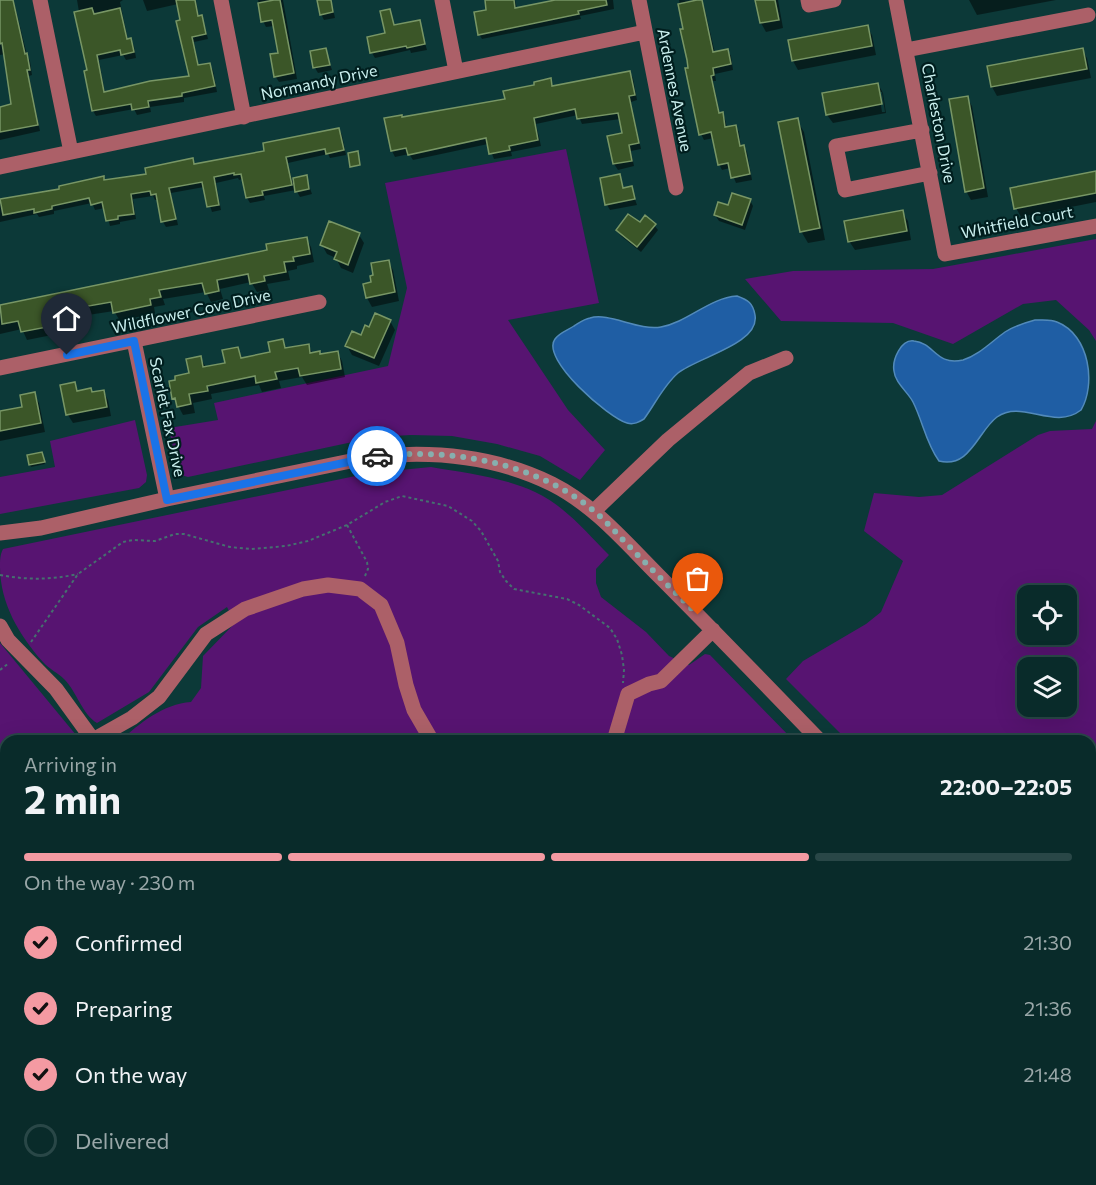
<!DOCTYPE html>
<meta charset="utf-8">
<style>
body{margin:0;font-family:Commissioner,sans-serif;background:#123332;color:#f1f3f6;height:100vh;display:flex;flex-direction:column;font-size:22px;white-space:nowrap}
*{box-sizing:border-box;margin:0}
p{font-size:20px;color:#99a7a8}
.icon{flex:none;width:33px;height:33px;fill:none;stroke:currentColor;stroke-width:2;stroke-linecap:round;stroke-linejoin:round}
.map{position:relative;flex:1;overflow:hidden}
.side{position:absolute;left:0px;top:735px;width:1096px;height:450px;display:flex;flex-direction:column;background:#092b2a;border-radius:18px 18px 0 0;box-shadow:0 6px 24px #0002,0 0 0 2px #294747}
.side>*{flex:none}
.controls{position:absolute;left:1017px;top:585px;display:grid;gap:12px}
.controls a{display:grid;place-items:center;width:60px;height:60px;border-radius:12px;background:#092b2a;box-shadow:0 6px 24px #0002,0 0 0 2px #294747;font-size:30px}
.pin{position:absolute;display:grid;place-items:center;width:51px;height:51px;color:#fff;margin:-62px -26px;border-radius:50% 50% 50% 0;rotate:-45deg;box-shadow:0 0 6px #0007}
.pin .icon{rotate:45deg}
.courier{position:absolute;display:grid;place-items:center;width:60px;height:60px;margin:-30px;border:4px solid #1a73e8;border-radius:50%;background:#fff;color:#222;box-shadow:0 2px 8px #0007}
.head em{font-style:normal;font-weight:700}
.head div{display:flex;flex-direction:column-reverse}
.head{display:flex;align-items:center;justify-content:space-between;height:102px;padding:0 24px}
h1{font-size:39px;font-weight:700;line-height:45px}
.bar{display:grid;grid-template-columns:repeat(4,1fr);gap:9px 6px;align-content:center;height:72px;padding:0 24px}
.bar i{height:8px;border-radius:4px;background:#294747}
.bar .current{background:#f49aa2}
.bar p{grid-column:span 4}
ol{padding:0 24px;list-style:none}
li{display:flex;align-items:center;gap:18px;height:66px}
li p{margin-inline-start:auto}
li .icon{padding:6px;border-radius:50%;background:#f49aa2;color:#111;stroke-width:4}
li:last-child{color:#99a7a8}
li i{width:33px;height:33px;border:3px solid #294747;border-radius:50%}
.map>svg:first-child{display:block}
</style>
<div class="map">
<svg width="1096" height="1185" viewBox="0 0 1096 1185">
<rect width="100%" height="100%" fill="#0c3938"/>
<path fill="#571471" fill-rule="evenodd" d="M566 149 599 303 508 320 568 410 605 450 580 480 540 456 497 444 452 436 411 435 376 437 188 477 181 475 178 472 169 428 218 420 214 403 388 366 407 288 385 183Z
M1096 239V341L1089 330 1056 300 1023 304 953 344 893 323 781 321 745 279 793 271 933 269Z
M135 420 147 475 146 482 139 488 0 514V477L55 467 50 441Z
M1096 421V1185H70L67 1179H1090V741H848L786 679 803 661 866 624 881 612 903 561 864 531 874 493 919 497 942 495 1038 435 1050 431 1092 429ZM1028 596H1066V634H1028ZM1028 668H1066V706H1028Z
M431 467C465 473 503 477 535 492 564 505 587 533 609 555L596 569V583L601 597 646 632 669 656 689 665 705 654 710 655 794 741H120C140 723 163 704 191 702L201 688 203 656 235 623 227 607 198 627 149 692 97 723C82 714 77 692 64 679 58 673 49 669 43 662 19 635 0 603 0 567 0 560 0 555 3 549L370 473Z
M0 643 81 741H6V1153L0 1155Z"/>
<path fill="#1f5ea4" stroke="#528aba" stroke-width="1.5" d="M737 296C748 300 753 303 755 315 760 344 698 357 678 373 664 385 655 404 644 419 639 422 634 425 627 423 609 418 540 359 555 339 559 333 568 330 574 326 579 323 584 319 590 318 609 312 638 331 661 327 688 322 709 298 737 296Z
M1035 320C1042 320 1051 319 1057 322 1090 335 1096 385 1081 410 1054 431 1022 399 997 417 978 431 970 469 939 461 926 443 923 422 913 402 908 392 895 383 894 371 892 360 901 339 914 341 935 343 935 366 963 360 979 355 991 342 1005 332 1014 326 1024 323 1035 320Z"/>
<path fill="#0007" fill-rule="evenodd" d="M0 0 14 2 27 55 30 61 32 75 29 76 40 131 0 140V108L13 105 5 54 0 55Z
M77 0H123L120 2 128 40H131L134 46 136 58 126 60 123 55 99 60 105 93 191 77 178 4 147 11 143 0H196L199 17H201L204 23 208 39 194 42 199 67 209 65 213 70 217 92 184 98V102L150 107 151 112 137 115 134 109 96 116 93 111 89 71Z
M258 0H283L297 79 279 82 275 76 280 54 274 26 266 27 263 21Z
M321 0H331L335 18 324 20 321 14Z
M486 0H515L517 9 557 0H613L614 9 580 16 581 19 482 39 479 34 488 11Z
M679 0 701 1 704 6 715 53 728 51 731 56 733 70 715 74 716 81H713L720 114H722L725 119 727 128 736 126 739 132 741 147H744L747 152 752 180 736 183 730 168 722 170 719 164 714 138 704 140 701 134Z
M757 0H778L783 28 766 32 761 23Z
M969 0H1056L977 15Z
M390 11 395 27 419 22 427 50 411 53 410 50 375 58 372 53 387 35Z
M867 27 872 35 876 55 798 70 793 61Z
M325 49 332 70 318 73 315 68Z
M1082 50 1087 58 1091 78 997 96 992 87 988 67Z
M630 73 633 78 637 100 631 102 641 149 631 151 634 166 618 170 614 164 609 137 624 134 621 119 582 124 578 115 536 124 541 146 511 152 512 156 494 159 488 144 413 160 409 154 395 157 392 151 386 120 403 119 507 100 550 80 553 86Z
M878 84 883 93 886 113 833 123 827 115ZM879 92H882L885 112H882Z
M967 98 972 106 988 197 971 200 966 191Z
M797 120 804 132 825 240 808 243 801 231Z
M339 129 342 135 346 155 330 158 328 154 288 163 292 180 306 177 312 194 300 197 296 190 264 196 265 200 250 203 247 198 243 179 239 180 238 178 216 183 221 210 212 212 204 187 171 193 178 225 166 227 163 222 158 200H155L153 196 133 199 136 219 120 222V224L110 226 105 208 95 210 92 203 54 211V214L39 217 37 214 0 222V201L61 190 103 178 105 181 148 175 192 160 195 165 266 152Z
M1096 172V202L1021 217 1016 208Z
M619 176 624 190 631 188 637 205 610 210 607 205 602 180Z
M750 200 753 206 745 230 719 221 715 215 729 207Z
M902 212 908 221 911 240 855 250 849 241Z
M640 224 654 225 658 230 641 252 621 236 617 231Z
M359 235 364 243 353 273 341 268 336 258 327 254 322 245Z
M306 238 311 247 314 262 297 266V269L288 271 290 280 267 284 269 290 257 292 251 282 220 289 223 299 211 302 206 292 163 299 165 305 154 307 155 313 120 321 114 311 75 317 76 321 65 323 67 332 27 340 22 329 0 334V306L269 252Z
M388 261 393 270 399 301 372 307 367 298 364 285 373 283Z
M390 321 395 330 379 366 352 355 347 346 362 337 370 329Z
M282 341 287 349 308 345 313 354 320 356 337 352 342 361 345 377 307 385 302 377 279 381 281 388 262 392 259 385 211 394 212 399 193 403 195 413 183 415 174 398 200 358 206 367 226 364 238 349 243 359 272 354Z
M74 384 79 392 92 393 103 391 108 400 111 416 73 423 68 415Z
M34 394 39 403 45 432 0 441V413L24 408Z
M43 456 45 464 31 467 30 465Z"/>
<path fill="#3b5628" stroke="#789665" stroke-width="1.5" d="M0 0H13L25 54 27 53 30 70H27L38 125 0 132V107L11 104 2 43 0 44Z
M176 0H195L198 16 202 15 206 34 192 37 198 65 210 63 215 86 182 93V96L148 101 149 107 132 110 131 104 92 111 84 71 87 70 74 12 92 8 94 14 120 8 127 39 131 38 134 52 121 55 120 50 97 55 104 92 150 81 189 76 176 21 180 20Z
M274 0H280L294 73 274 77 270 54 278 53 272 20 261 22 258 3Z
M317 0H331L333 12 320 15Z
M485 0H514L515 8 555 0H606L607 5 578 11 579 14 478 35 474 12 486 10Z
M697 0H702L713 52 728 49 731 64 713 68 714 75 711 76 719 113 723 112 725 127 736 125 740 146 744 145 750 174 731 178 728 163 718 165 711 132 699 135 685 68H688L687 60 680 29H683L678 4Z
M755 0H775L779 20 760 23Z
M390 9 394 25 420 20 425 44 407 48 406 46 370 53 367 37 385 33 380 11Z
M868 25 872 46 792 61 788 40Z
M326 48 330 65 313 68 310 51Z
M1083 48 1087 69 991 87 987 66Z
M630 71 635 95 629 96 639 143 629 145 632 161 613 164 607 136 622 133 618 113 577 119 575 109 534 118 538 140 509 146 510 150 489 154 486 138 408 155 406 148 391 151 384 118 402 115V117L505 99 503 91 534 85V82L551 78 552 86Z
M878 83 882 104 826 115 822 93Z
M968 96 984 188 965 192 949 99Z
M798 118 820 228 800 232 778 122Z
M339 128 344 150 326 154 325 149 286 157 292 185 262 191 263 195 246 198 241 174 234 175V173L214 177 219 205 207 207 202 182 169 188 176 219 161 222 156 194 151 195 150 191 131 194 134 214 118 216V219L106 221 102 202 91 205 89 198 52 206V209L34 213V209L3 215 0 199 59 189V186L104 176V180L146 174 145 168 193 158 194 164 264 151 263 143Z
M358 151 360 165 350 167 348 153Z
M1096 171V193L1014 209 1010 188Z
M620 174 623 188 632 186 635 199 605 205 600 178Z
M307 175 309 189 295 192 293 178Z
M732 193 751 199 742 225 714 215 718 202 728 205Z
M903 210 907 231 848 242 844 221Z
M628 214 640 222 645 215 656 224 637 247 616 230Z
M329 221 360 233 348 265 334 259 337 252 320 245Z
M307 237 310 254 293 257 294 261 284 262 286 272 264 276 265 281 250 284 248 274 217 280 219 291 205 294 202 283 159 290 161 297 150 299 151 305 113 313 111 302 71 309 72 312 61 314 63 324 21 332 18 321 2 324 0 305 267 250 266 244Z
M389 260 395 292 366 298 363 284 371 282 370 276 373 275 371 263Z
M375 313 391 320 374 358 345 346 352 331 361 335 365 325 369 327Z
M283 339 285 348 309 344 310 353 320 351V354L338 351 341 369 300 376 298 368 275 372 277 379 256 383 255 376 207 386 208 391 189 394 191 404 177 407 175 398 172 399 169 381 175 380V376L189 373 186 359 201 356 203 367 225 363 222 350 238 347 241 358 270 352 268 342Z
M75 382 77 391 91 388 92 392 104 390 107 407 66 415 60 385Z
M35 392 41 423 0 431V411L22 407 20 395Z
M42 452 45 462 29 465 27 455Z"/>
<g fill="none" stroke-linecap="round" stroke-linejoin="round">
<path stroke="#45706f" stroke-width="2" stroke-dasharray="3 3" stroke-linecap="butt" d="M347 525 367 562 368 569 365 576
M0 575C27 580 51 580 78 574
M31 642 78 574 123 542 133 540 155 541 175 534H184L230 547 251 549 286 546 308 541 347 525 385 502 402 496 448 506 472 521 481 531 498 561 500 572 506 581 514 589 567 599 579 605 610 628 617 639 622 655 624 670 623 683
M0 670 9 663"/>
<path stroke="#ac6068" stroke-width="15" d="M40 0 71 152
M221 0 244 117
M442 0 456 71
M639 0 676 188
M808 0 809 5 834 0
M896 0 945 254 1096 226
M906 50 1088 15
M922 130 836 146 845 190 930 173
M0 167 645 32
M134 341 167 499
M0 368 319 302
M594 511 668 440 749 373 786 358
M0 533 41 528 167 499 370 457C432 450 495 456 552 484 594 505 625 542 658 575 713 630 766 685 820 741
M0 626 8 640 56 689 93 740 132 718 159 697 206 634 245 609 303 589 328 585 360 589 381 605 397 643 406 685 414 710 432 741
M614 741 628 694 649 684 661 681 713 630"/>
</g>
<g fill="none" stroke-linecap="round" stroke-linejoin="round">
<path stroke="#87afae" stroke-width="6" stroke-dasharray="0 10.8" d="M377 456C451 448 535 462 594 511 607 522 618 535 630 547 652 570 675 592 698 615"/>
<path stroke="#1a73e8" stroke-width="8" d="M67 355 134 341 167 500 377 456"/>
</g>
<g text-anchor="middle" stroke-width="4.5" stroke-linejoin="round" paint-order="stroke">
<g font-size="16" fill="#c9efee" stroke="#001e1e">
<text transform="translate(319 82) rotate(-12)" y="6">Normandy Drive</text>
<text transform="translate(675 90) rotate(79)" y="6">Ardennes Avenue</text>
<text transform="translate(939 123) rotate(79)" y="6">Charleston Drive</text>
<text transform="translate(1017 222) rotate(-11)" y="6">Whitfield Court</text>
<text transform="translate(191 311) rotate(-12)" y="6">Wildflower Cove Drive</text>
<text transform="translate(168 417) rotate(78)" y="6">Scarlet Fax Drive</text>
</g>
</g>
</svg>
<div class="controls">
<a><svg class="icon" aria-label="locate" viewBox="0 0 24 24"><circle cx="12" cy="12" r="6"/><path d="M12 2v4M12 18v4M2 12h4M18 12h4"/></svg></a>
<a><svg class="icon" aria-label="layers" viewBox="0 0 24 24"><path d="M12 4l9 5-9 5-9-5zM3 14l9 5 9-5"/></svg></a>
</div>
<div class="pin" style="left:698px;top:615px;background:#ea580c"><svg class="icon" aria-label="bag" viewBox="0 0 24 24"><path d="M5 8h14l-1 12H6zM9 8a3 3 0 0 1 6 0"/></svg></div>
<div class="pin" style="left:67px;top:355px;background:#1f2937"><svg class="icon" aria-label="home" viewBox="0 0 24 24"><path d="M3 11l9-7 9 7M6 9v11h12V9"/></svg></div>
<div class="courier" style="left:377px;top:456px"><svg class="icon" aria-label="car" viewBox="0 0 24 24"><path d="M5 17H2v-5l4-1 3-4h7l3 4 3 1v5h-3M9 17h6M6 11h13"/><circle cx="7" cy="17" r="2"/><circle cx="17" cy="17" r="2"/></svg></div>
<section class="side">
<div class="head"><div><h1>2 min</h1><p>Arriving in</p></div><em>22:00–22:05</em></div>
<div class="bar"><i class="current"></i><i class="current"></i><i class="current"></i><i></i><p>On the way · 230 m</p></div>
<ol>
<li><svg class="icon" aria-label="check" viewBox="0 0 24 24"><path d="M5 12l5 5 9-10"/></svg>Confirmed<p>21:30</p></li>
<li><svg class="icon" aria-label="check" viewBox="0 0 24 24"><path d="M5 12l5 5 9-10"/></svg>Preparing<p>21:36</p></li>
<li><svg class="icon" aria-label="check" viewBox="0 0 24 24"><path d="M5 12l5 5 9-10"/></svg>On the way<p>21:48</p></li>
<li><i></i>Delivered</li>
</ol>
</section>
</div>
